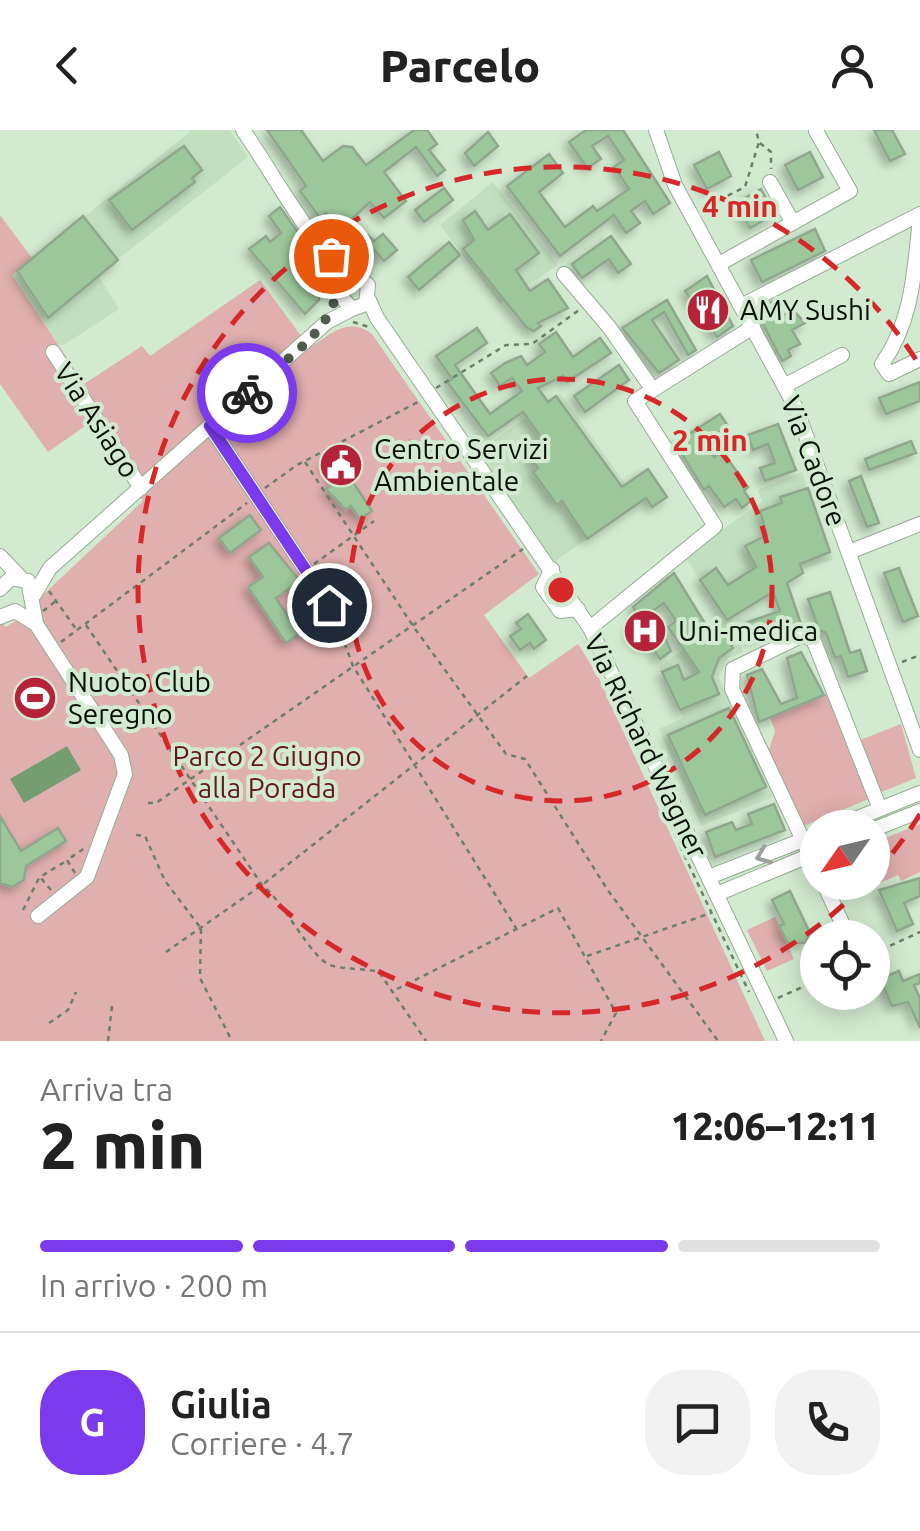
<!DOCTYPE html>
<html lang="it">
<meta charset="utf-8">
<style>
body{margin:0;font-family:Ubuntu,sans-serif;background:#f2f2f2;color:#222;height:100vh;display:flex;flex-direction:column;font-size:38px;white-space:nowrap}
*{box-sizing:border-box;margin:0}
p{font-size:32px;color:#767676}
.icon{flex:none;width:55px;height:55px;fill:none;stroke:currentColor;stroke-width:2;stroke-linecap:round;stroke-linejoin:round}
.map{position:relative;height:911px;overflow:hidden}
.drawer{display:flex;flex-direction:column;background:#fff;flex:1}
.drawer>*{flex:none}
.needle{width:65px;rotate:236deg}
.tools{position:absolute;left:800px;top:680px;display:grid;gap:20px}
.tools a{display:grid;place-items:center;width:90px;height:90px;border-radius:50%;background:#fff;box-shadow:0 5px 25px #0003;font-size:50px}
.pin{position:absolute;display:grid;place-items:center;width:85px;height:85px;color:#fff;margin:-42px;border:5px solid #fff;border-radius:50%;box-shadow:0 2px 10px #0007}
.courier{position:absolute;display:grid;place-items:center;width:100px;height:100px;margin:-50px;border:8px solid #7c3aed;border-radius:50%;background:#fff;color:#222;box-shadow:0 2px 12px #0007}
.summary em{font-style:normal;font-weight:800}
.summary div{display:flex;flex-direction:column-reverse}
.summary{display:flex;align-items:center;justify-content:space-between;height:170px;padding:0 40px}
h1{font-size:65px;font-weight:800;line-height:75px}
.bar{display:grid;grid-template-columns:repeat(4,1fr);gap:15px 10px;align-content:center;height:120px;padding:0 40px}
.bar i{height:12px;border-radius:8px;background:#e0e0e0}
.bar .active{background:#7c3aed}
.bar p{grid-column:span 4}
.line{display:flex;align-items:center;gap:25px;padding:0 40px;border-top:2px solid #e0e0e0}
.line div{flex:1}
.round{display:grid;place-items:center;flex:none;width:105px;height:105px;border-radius:40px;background:#f2f2f2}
header{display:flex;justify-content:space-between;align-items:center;height:130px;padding:0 40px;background:#fff;font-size:45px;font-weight:800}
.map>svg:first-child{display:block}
</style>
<header><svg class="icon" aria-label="back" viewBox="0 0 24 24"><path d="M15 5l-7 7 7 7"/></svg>Parcelo<svg class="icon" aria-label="person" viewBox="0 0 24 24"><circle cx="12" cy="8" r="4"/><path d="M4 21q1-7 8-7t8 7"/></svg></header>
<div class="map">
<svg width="920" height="911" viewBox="0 0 920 911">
<defs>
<filter id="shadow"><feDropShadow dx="-4.5" dy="4.5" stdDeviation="5" flood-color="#0004"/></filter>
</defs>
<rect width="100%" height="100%" fill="#d2ebd0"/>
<path fill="#c2e0c0" d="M192 0H230L248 27 98 145 119 179 64 215H55L12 145Z
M493 52 558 135 500 174 440 95Z
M560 263 639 373 551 434 475 324Z
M802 342 833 430 803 439 731 487 743 522 728 528 719 547 773 667 701 696 659 599 683 588 659 537 726 489 684 426 762 372 758 360Z"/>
<path fill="#e0afaf" d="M0 85 32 128 12 145 84 254 142 216 150 226 260 150 310 218C330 204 348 186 372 204L539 444 484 485 529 548 578 514 597 544 765 911H0V490L6 497 14 492 143 371 91 292 48 322 0 254Z
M830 562 871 668 804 696 768 623 775 601 770 587Z
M901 594 916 648 879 663 860 610Z
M920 694V742L901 751 898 745 839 771 830 753 872 752 873 713Z
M775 787 794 829 767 841 747 800Z"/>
<path fill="#749d71" d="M67 616 81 640 24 673 10 649Z"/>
<path fill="#9cc79a" stroke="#90a78e" stroke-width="2.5" filter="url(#shadow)" d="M267 0H301L323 31 343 16 352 17 366 35 414 0H427L437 14 429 20 445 40 437 46 416 17 384 42 406 71 384 88 370 72 340 100 326 83 320 88 300 61 306 56Z
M586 0H623L670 73 653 84 645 71 631 81 640 93 626 103 614 85 560 126 507 56 549 24 563 43 539 62 565 97 593 76 597 81 629 59 614 37 624 30 608 6 592 16 601 29 587 38 569 12Z
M874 0H892L905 24 890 31Z
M488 2 498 16 474 36 465 23Z
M184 16 202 40 192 48 195 52 132 100 109 70Z
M719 22 731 46 707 59 694 35Z
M810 22 823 47 798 60 785 35Z
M444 58 453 70 424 92 415 80Z
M761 59 775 84 750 98 736 73Z
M280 77 312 122 304 129 321 157 319 170 305 184 249 119 266 106 270 112 281 103 269 86Z
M475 81 488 100 510 84 539 123 516 140 530 161 548 149 568 178 538 193 541 196 534 201 527 198 463 119 474 110 463 90Z
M83 86 118 130 48 188 17 141Z
M815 99 825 121 762 152 751 130Z
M362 100 374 111 383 104 397 120 384 131 370 115 357 124 362 130 351 134 332 112 345 102 349 108Z
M611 106 631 134 618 143 609 129 582 148 572 134Z
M449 112 460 125 419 160 408 147Z
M707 146 733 196 717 207 685 161Z
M667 170 696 220 688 225 664 182 652 190 679 230 659 243 622 198Z
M773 171 781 186 793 180 805 193 792 200 800 214 788 220 791 226 782 231 756 180Z
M477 198 487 213 455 235 490 284 522 261 512 248 500 256 491 243 505 233 521 226 527 235 545 222 539 214 556 202 573 227 600 208 611 223 567 252 563 246 538 258 548 272 556 266 622 357 648 339 667 367 652 377 646 368 587 409 562 371 557 375 533 342 538 338 528 325 545 313 523 282 488 306 447 252 452 249 436 226Z
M619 235 629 250 585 282 574 266Z
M920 252V271L886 284 879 268Z
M720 284 728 296 704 312 714 327 722 321 748 357 744 361 751 371 742 378 736 369 724 377 709 356 704 360 675 313Z
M778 294 796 340 765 351 760 338 775 333 768 314 753 320 748 305Z
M911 311 916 323 869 340 865 329Z
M342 321 354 338 347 343 372 381 360 389 351 376 346 380 326 359 337 352 324 333Z
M861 346 879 393 867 397 849 351Z
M808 358 830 422 800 434 803 443 787 453 801 494 747 509 742 494 780 481 773 462 727 490 700 450 716 438 728 455 756 437 745 416 767 405 760 381 782 373 780 367Z
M250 385 261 400 230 423 219 408Z
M269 413 300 451 276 468 295 497 320 480 327 485 286 513 248 457 263 447 249 427Z
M899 438 918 486 903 492 884 443Z
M674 443 709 500 704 508 722 501 733 518 719 528 712 547 719 564 680 580 662 542 678 535 684 550 699 542 668 497 676 491 664 473 642 489 646 486 659 503 662 501 671 521 660 529 651 516H641L630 506 633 494 641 489 633 477Z
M830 462 850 523 860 520 867 541 848 547 841 526 835 528 826 503 819 500 808 469Z
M528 484 546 510 534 519 530 513 520 520 510 506 521 499 516 493Z
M801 522 824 565 759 592 747 545 762 539 781 574 797 568 787 528Z
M729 578 766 657 705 685 668 605Z
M774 674 785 700 715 727 706 702 732 692 736 700 752 694 748 684Z
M0 686 21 721 58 698 66 711 26 736 24 750 12 757 0 753Z
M920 748V766L904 773 913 794 897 801 879 760Z
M790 761 810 803 805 813H788L779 796 784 794 772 770Z
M899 841 903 851 920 844V853L914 855 920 868V898L908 872 892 876 880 849Z"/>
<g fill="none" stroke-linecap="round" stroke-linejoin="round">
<g stroke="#95ac93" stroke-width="16">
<path id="minor" d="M243 0C274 45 303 101 342 140 350 147 361 148 368 155L366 174 352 179 339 164 342 154 356 148
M656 0 675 55 796 278 920 620
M770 52 793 93
M920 89C914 142 913 190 882 234L889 244 920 229
M719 134 850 61 816 1
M564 144 609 197 653 260
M369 170 377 188 590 498 786 911
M741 176 920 84
M53 222 141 358
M786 255 842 225
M210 296 329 475
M849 422 920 394
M0 426 20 447
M552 439 543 457 560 481 578 479
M0 459 11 448 28 451 36 493
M34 465 50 438 327 192 352 179
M0 487 15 481 36 494 121 625 125 644 87 747 38 786
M590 498 715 396 635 271 753 197
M833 698 920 663
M872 700 920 681
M818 742 732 559 733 539 801 506 813 509 880 679
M709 747 818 704
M823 752 849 808
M717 764 818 722"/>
</g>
<path stroke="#6d7e6c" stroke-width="2.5" stroke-dasharray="5 5" stroke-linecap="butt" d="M760 13 771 22V39
M701 79 745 57 759 12 756 0
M353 192 369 197
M436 258 506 215 532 214 579 180
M305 332 413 496 506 624 525 629 607 759 718 911
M265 358 297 335 418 272
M314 434 374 391
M49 461 76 499
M43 481 56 471
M334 485 353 536 516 798
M86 495 262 755C285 773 310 827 330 835 345 840 363 838 379 842L426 911
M61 512 247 373
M902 532 920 525
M148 673H156L523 419
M136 705 145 706 165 751 200 797
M680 716 749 862
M75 743 67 730 85 718
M51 760 40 747 66 731
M23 780 39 748
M201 799 200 848 232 911
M166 822 262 755 527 546
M872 824 920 802
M587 826 711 783
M397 859 558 778 616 883 601 911
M778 868 818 850
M49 893 68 880 76 862
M108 911 112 876"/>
<use href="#minor" stroke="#fff" stroke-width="14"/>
</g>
<defs><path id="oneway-chevron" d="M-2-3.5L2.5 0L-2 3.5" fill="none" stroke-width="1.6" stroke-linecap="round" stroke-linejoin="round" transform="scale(2.5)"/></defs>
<use stroke="#9c9f9c" href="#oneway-chevron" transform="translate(763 726) rotate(158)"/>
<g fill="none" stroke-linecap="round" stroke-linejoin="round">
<path stroke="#4f5d4d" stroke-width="10" stroke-dasharray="0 18" d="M247 263C288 226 358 188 331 126"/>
<path stroke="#7c3aed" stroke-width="12" d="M247 263 210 296 329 475"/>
</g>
<g fill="none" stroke="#d62828" stroke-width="5" stroke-dasharray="18 12">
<circle cx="561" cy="460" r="211"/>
<path d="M920 684A423 423 0 0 1 873 746M865 754A423 423 0 1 1 920 236"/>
</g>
<defs>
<g id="restaurant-disc" transform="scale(2.25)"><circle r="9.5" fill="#b5233b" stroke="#d2ebd0"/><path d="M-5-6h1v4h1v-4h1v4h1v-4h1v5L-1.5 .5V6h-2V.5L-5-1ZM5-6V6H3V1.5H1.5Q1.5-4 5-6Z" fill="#fff"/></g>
<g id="civic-disc" transform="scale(2.25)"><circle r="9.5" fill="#b5233b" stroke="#d2ebd0"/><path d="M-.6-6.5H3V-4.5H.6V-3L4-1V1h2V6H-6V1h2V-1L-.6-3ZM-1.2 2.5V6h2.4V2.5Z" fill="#fff"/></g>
<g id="hospital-disc" transform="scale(2.25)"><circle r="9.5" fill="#b5233b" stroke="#d2ebd0"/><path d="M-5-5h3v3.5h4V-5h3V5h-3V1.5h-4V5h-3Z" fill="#fff"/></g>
<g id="stadium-disc" transform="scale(2.25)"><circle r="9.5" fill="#b5233b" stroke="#d2ebd0"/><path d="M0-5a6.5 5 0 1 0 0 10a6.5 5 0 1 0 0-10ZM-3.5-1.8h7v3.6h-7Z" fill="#fff"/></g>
</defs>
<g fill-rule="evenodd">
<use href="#restaurant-disc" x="708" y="180"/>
<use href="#civic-disc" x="341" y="335"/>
<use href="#hospital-disc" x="645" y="501"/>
<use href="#stadium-disc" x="35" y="568"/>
</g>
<g text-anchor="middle" stroke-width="8" stroke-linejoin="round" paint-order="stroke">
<g font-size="28" fill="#081007" stroke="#d2ebd0" text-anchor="start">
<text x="740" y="190">AMY Sushi</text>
<text x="374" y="329">Centro Servizi<tspan x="374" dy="32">Ambientale</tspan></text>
<text x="678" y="511">Uni-medica</text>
<text x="68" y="562">Nuoto Club<tspan x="68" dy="32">Seregno</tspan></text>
</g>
<g font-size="28" fill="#081007" stroke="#d2ebd0">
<text transform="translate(97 290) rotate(57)" y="10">Via Asiago</text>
<text transform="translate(814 331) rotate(69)" y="10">Via Cadore</text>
<text transform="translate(646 616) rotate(64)" y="10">Via Richard Wagner</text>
</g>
<g font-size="28" fill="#641721" stroke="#d2ebd0">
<text x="267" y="636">Parco 2 Giugno<tspan x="267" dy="32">alla Porada</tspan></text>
</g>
</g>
<circle cx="561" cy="460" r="15" fill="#d62828" stroke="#d2ebd0" stroke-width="5"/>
<g font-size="30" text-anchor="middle" font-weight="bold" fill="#d62828" stroke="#d2ebd0" stroke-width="8" stroke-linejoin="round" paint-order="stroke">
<text x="740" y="87">4 min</text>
<text x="710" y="321">2 min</text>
</g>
</svg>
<div class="tools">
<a><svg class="needle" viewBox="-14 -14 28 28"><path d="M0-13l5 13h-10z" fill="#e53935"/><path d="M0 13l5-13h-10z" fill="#767676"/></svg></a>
<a><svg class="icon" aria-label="locate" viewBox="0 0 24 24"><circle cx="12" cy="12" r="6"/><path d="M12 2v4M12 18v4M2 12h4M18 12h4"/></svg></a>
</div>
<div class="pin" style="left:331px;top:126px;background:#ea580c"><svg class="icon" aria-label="bag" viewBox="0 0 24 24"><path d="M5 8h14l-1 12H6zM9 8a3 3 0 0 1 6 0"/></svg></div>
<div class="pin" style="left:329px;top:475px;background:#1f2937"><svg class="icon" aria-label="home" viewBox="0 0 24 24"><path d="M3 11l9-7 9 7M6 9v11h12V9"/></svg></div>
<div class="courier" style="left:247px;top:263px"><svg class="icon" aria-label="bike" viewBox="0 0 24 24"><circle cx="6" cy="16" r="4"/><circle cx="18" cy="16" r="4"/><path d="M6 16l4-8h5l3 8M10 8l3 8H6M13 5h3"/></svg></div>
</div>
<section class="drawer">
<div class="summary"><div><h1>2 min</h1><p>Arriva tra</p></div><em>12:06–12:11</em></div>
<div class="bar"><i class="active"></i><i class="active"></i><i class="active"></i><i></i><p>In arrivo · 200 m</p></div>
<div class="line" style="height:180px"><b class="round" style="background:#7c3aed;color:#fff">G</b><div><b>Giulia</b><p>Corriere · 4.7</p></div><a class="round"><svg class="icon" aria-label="chat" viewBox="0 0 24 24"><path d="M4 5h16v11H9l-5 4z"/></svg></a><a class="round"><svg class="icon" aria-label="phone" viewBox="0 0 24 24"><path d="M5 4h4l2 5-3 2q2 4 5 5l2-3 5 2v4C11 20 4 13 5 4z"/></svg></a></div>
</section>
